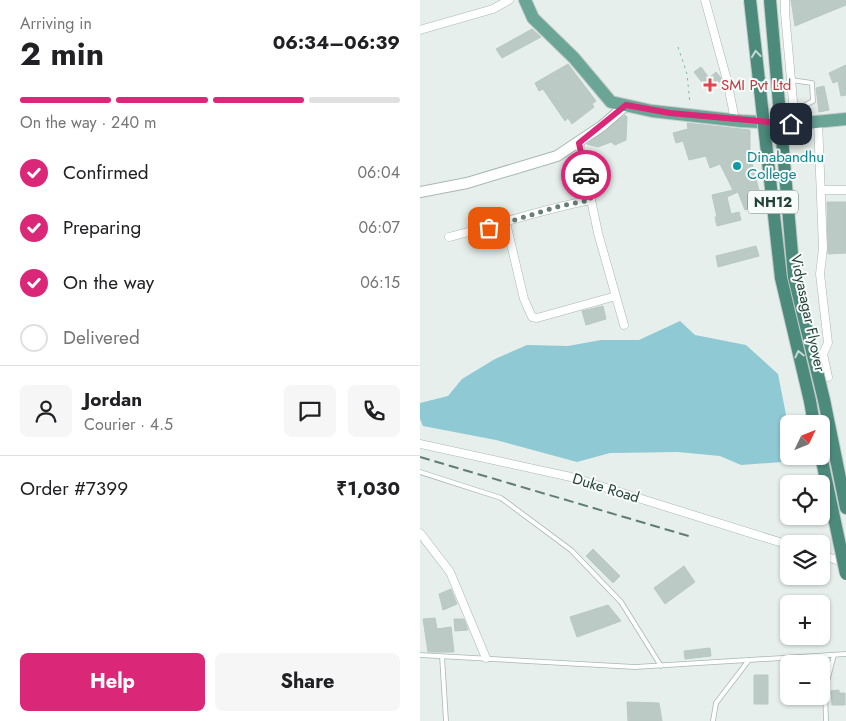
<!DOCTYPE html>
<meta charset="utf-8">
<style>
body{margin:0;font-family:Jost,sans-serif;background:#f6f6f6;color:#202124;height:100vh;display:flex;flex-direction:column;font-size:19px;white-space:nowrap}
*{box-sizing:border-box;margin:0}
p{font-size:16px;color:#757577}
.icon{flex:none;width:28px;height:28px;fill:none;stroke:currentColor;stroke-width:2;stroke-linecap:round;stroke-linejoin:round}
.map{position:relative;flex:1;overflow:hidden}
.panel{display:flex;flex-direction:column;background:#fff;width:420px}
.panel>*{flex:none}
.needle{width:32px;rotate:47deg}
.controls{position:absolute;left:360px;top:415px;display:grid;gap:10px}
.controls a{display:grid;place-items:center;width:50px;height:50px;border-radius:8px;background:#fff;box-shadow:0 1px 4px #0004;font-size:25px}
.pin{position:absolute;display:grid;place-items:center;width:42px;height:42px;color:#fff;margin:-21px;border-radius:10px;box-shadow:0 2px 8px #0006}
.courier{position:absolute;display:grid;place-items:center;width:50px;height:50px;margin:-25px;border:4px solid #db2777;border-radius:50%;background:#fff;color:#222;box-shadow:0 1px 6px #0007}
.summary em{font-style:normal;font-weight:700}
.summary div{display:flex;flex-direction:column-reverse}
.summary{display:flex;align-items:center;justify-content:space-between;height:85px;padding:0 20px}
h1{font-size:32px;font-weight:700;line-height:38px}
.bar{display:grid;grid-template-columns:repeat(4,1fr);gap:8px 5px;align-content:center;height:60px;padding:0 20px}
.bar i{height:6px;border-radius:4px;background:#e0e0e0}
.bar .current{background:#db2777}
.bar p{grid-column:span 4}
.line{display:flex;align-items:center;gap:12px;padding:0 20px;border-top:1px solid #e0e0e0}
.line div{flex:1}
.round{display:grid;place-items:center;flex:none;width:52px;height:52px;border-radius:8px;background:#f6f6f6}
ol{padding:0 20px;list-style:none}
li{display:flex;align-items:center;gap:15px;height:55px}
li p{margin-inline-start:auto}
li .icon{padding:5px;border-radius:50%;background:#db2777;color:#fff;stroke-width:4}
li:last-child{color:#757577}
li i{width:28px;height:28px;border:2px solid #e0e0e0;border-radius:50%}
.cta{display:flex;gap:10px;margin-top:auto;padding:10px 20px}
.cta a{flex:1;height:58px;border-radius:8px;background:#db2777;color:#fff;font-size:20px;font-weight:700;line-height:58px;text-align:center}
.cta a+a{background:#f6f6f6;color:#202124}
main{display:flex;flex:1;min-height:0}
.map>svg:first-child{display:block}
</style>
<main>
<section class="panel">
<div class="summary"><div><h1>2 min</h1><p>Arriving in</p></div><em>06:34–06:39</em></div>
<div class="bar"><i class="current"></i><i class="current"></i><i class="current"></i><i></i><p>On the way · 240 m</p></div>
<ol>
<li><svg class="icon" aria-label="check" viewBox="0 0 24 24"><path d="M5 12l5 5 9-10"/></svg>Confirmed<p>06:04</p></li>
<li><svg class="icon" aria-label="check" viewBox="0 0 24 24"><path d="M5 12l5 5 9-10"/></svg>Preparing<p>06:07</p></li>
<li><svg class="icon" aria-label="check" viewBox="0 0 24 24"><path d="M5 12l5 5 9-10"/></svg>On the way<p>06:15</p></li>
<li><i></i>Delivered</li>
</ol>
<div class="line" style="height:90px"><a class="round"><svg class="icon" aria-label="person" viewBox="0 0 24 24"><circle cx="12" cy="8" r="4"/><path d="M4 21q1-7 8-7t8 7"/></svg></a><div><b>Jordan</b><p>Courier · 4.5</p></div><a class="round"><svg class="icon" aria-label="chat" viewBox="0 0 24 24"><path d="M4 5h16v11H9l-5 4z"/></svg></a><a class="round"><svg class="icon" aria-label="phone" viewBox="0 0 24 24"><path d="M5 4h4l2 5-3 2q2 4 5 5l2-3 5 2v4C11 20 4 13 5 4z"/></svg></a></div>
<div class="line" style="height:65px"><div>Order #7399</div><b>₹1,030</b></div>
<div class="cta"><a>Help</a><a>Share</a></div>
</section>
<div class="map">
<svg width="426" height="721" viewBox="0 0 426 721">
<rect width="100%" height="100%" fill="#e6efeb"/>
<path fill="#8ec9d4" d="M260 321 275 335 326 345 358 374 369 430V456H374L375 461 321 465 300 456 258 452 190 453 157 462 76 440 3 426 0 419V403L28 396 42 379 75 359 107 345 148 346 181 340H219Z"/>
<path fill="#bbcac4" stroke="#b8c9c2" d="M371 0H426V5L375 26Z
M112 29 121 37 82 58 76 49Z
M148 64 176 101 172 104 174 107 152 124 148 118 145 121 123 89 119 91 115 83Z
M426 65V95L421 96 418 81 413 83 409 73Z
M281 67 289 78 296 72 301 78V81L288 90 274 72Z
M404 86 409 110 399 112 396 88Z
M205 115 207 117 206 140 195 145 191 142 178 147 167 144Z
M267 123 330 130V156L342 202 325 210 318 192 307 197 311 214 319 212 321 220 297 226 295 217H297L292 195 313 190 300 164 290 168 286 156 269 160 263 141 256 143 253 133 268 129Z
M407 202H426V253L408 254Z
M336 246 339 256 298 267 296 256Z
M183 306 186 319 166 325 162 311Z
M173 549 200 576 193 583 166 556Z
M264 566 275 582 245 604 234 588Z
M31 589 37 604 23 610 19 594Z
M188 605 201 621 157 637 150 617Z
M15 618 17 629 31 627 34 652H8L3 619Z
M34 619H44L48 630 35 631Z
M290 648 291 656 265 659 264 651Z
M334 675H348V704H334Z
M419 690V693H425V705H412L411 691Z
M207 702 239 703 242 721H208Z"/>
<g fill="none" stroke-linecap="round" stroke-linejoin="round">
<g stroke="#a8b8b2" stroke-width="5.5">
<path id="service" d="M371 80 392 83 393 101 374 111
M0 472 81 498 151 550 201 602 241 666
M0 655 215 667 426 654
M22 656 26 721
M293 721 296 703 329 660
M406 721 405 689 414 655"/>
</g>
<g stroke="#a8b8b2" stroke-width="9">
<path id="minor" d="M285 0 307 80 315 120
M365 0V13L375 124
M0 30 73 9 89 0
M398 122 403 248 400 274 408 343 403 354 408 377
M159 143 178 233 204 325
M402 190H426
M86 223 104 299 112 317 117 318 196 296
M29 237C77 225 123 209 171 200
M0 444 151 477 369 545
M0 533 30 572 66 658
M401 555 426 563"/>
</g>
<g stroke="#a8b8b2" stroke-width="12">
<path id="tertiary" d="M0 192 47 183 137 156 182 126 206 105"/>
</g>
<g stroke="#c2cac8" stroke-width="14">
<path id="primary" d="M105 0 113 18 154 58 191 102 232 111 321 121 375 124 426 119"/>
</g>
<g stroke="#c2cac8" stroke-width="14">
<path id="trunk" d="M404 400 426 508
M390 401 394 424"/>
</g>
<path stroke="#86b3a5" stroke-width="1" stroke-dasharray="2.5 4" stroke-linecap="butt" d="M258 47 267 74 270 104"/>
<use href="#service" stroke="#fff" stroke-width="4"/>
<use href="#minor" stroke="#fff" stroke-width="8"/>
<use href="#tertiary" stroke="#fff" stroke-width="10"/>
<use href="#primary" stroke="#6aa596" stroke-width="12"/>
<use href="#trunk" stroke="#4c8a7c" stroke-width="12"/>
<path stroke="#5f7d75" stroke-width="2" stroke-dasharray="10 5" stroke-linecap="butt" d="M0 457 272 537"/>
<g stroke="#c2cac8" stroke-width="14" stroke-linecap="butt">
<path id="trunk-bridge" d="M330 0 361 278 390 401
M350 0 374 277 404 400
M401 456 426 574"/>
</g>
<use href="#trunk-bridge" stroke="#4c8a7c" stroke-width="12"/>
</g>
<defs><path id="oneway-chevron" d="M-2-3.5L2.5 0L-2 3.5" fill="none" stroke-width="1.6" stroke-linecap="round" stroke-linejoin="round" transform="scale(1.25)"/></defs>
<g stroke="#c4d9d4">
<use href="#oneway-chevron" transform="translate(336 54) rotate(-96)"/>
<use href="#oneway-chevron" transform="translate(379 354) rotate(-103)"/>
</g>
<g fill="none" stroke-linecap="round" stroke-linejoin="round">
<path stroke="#687f78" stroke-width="5" stroke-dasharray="0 9" d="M69 228 140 206 171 200 166 175"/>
<path stroke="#db2777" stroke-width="6" d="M166 175 159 143 206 105 250 113 371 124"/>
</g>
<path fill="#e0444e" stroke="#f7fbf9" stroke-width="2" d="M287.5 77.5h5v5h5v5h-5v5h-5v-5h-5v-5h5z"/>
<circle fill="#0f9aa8" stroke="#f7fbf9" stroke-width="2" cx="317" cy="166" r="5"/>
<g text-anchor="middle" stroke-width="4" stroke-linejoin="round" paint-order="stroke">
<rect fill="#f7fbf9" stroke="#637a73" stroke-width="1" x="328" y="190.5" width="50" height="23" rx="4"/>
<g font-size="14" font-weight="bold" fill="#24423a">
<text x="353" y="207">NH12</text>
</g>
<g font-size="15" fill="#be3a42" stroke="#f7fbf9" text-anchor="start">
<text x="301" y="90">SMI Pvt Ltd</text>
</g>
<g font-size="15" fill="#0d838f" stroke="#f7fbf9" text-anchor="start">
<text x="327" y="162">Dinabandhu<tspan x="327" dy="17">College</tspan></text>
</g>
<g font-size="15" fill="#24423a" stroke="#f7fbf9">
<text transform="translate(388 313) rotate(78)" y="5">Vidyasagar Flyover</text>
<text transform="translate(186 488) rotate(17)" y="5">Duke Road</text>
</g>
</g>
</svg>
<div class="controls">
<a><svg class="needle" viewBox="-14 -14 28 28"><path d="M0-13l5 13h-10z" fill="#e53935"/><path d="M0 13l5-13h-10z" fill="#757577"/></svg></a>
<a><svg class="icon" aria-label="locate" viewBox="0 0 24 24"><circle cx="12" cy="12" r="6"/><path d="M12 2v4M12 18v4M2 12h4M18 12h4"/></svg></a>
<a><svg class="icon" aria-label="layers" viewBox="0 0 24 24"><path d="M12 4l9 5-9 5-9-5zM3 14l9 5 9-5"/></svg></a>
<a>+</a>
<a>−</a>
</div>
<div class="pin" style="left:69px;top:228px;background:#ea580c"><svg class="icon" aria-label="bag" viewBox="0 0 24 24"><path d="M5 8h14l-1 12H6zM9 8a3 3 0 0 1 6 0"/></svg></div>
<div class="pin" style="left:371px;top:124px;background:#1f2937"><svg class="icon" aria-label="home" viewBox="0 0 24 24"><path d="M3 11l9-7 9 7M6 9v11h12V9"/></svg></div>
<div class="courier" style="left:166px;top:175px"><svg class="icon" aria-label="car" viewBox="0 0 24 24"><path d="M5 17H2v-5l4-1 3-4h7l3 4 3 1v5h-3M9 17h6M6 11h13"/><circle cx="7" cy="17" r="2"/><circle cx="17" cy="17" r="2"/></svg></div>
</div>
</main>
